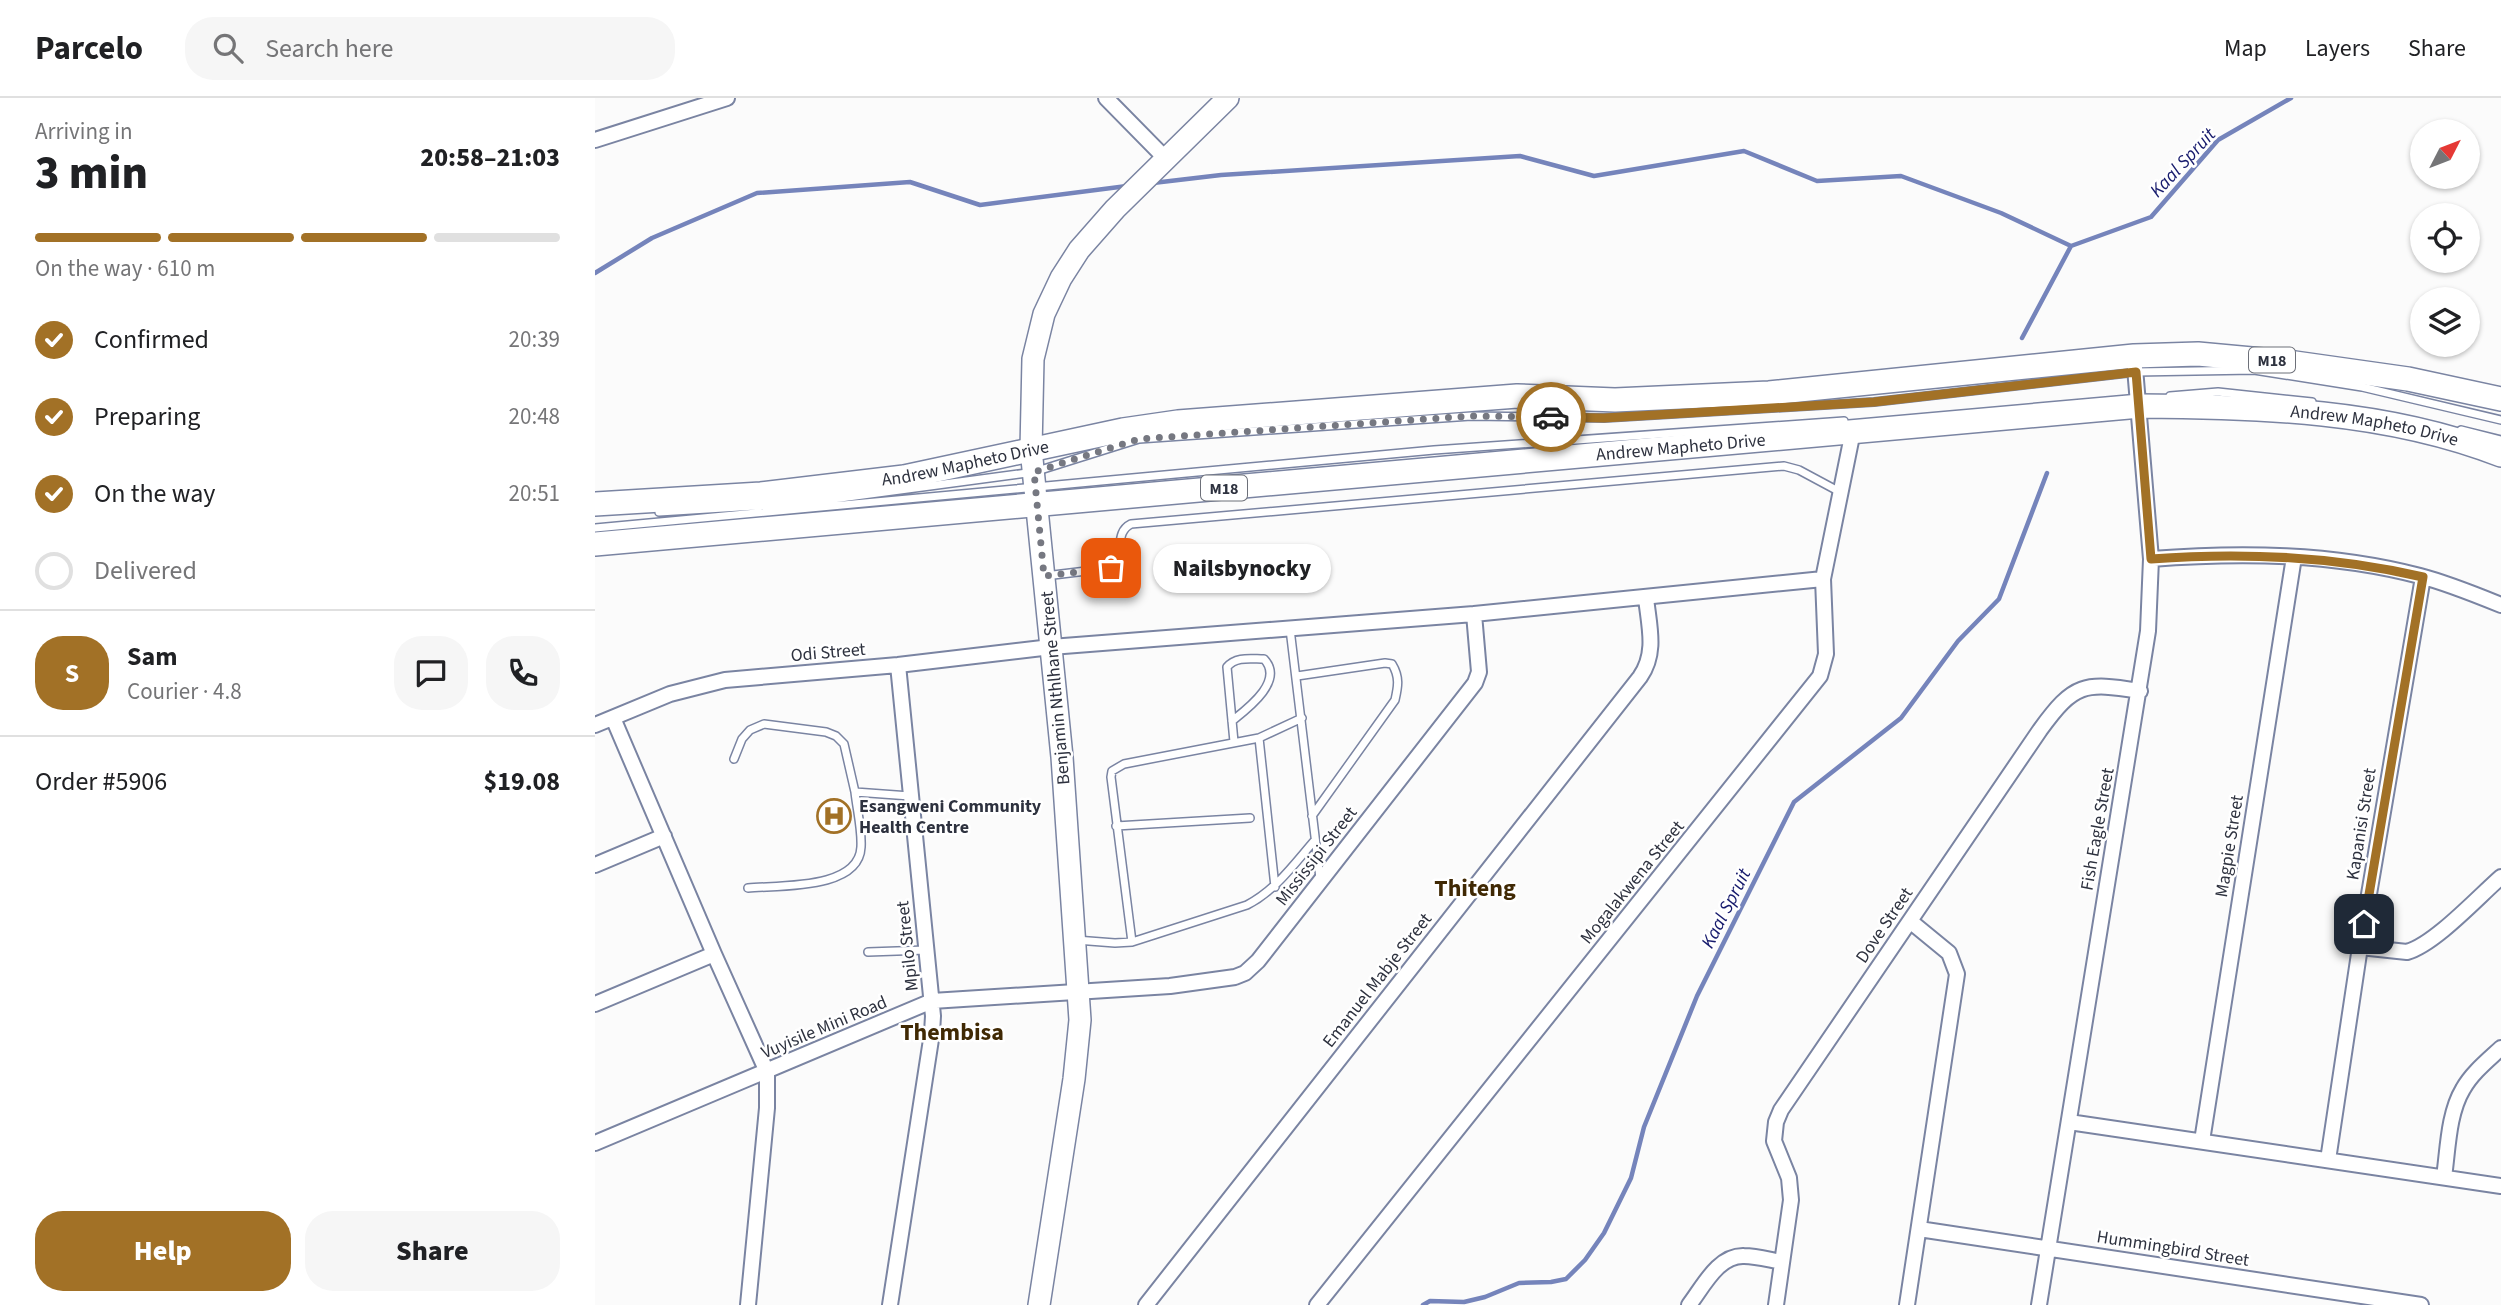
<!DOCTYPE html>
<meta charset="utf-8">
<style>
body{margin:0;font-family:"Source Sans 3",sans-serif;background:#f6f6f6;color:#202124;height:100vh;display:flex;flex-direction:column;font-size:26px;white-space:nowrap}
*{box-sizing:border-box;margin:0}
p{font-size:23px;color:#757577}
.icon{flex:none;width:38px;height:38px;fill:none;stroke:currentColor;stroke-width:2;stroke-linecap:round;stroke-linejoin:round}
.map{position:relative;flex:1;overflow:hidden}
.drawer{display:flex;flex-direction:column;background:#fff;width:595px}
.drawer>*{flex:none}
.needle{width:46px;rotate:48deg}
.controls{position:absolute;left:1815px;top:21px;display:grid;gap:14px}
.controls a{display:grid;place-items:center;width:70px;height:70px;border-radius:50%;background:#fff;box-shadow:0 2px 5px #0004;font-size:35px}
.pin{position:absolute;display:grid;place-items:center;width:60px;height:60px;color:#fff;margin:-30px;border-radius:14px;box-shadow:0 4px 10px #0006}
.courier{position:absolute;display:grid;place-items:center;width:70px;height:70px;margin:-35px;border:5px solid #a27126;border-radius:50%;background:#fff;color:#222;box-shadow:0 2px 9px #0007}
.bubble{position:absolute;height:49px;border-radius:24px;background:#fff;box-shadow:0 2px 5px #0004;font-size:23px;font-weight:800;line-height:49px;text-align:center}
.head em{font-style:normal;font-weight:800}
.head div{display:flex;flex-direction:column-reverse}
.head{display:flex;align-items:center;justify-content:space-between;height:119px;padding:0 35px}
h1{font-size:46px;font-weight:800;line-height:52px}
.bar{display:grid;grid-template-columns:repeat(4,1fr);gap:10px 7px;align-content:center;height:84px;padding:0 35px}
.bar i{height:9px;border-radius:5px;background:#e0e0e0}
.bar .active{background:#a27126}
.bar p{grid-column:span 4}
.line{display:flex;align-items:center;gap:18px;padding:0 35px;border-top:2px solid #e0e0e0}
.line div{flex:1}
.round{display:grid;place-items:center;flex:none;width:74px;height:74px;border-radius:28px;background:#f6f6f6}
ol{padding:0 35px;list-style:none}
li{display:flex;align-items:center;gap:21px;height:77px}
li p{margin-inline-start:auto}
li .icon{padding:7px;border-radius:50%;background:#a27126;color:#fff;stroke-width:4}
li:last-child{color:#757577}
li i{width:38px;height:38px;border:4px solid #e0e0e0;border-radius:50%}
.button{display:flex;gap:14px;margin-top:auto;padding:14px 35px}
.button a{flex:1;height:80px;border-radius:28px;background:#a27126;color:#fff;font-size:28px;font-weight:800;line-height:80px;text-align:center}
.button a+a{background:#f6f6f6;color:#202124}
header{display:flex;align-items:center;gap:42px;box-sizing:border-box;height:98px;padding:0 35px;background:#fff;border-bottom:2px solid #e0e0e0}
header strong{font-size:33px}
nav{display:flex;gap:38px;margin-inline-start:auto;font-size:24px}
.search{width:490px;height:63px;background:#f6f6f6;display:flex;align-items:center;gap:18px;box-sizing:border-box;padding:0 24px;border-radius:28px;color:#757577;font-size:26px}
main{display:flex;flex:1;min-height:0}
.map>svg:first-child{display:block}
</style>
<header>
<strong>Parcelo</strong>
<div class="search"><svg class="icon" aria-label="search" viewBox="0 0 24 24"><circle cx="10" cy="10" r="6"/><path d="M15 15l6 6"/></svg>Search here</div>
<nav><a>Map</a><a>Layers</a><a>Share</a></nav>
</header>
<main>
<section class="drawer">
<div class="head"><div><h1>3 min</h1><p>Arriving in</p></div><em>20:58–21:03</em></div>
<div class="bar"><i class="active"></i><i class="active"></i><i class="active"></i><i></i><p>On the way · 610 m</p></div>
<ol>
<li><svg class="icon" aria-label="check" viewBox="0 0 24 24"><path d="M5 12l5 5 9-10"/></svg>Confirmed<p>20:39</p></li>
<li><svg class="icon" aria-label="check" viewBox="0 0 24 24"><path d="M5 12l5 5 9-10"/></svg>Preparing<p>20:48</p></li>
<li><svg class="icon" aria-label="check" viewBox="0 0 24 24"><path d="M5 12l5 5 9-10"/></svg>On the way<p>20:51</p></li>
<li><i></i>Delivered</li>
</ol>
<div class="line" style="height:126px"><b class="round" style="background:#a27126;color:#fff">S</b><div><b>Sam</b><p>Courier · 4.8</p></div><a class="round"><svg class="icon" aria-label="chat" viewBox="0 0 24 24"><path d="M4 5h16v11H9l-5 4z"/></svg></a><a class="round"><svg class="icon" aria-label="phone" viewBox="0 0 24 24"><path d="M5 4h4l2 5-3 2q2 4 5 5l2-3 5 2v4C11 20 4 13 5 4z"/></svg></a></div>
<div class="line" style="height:91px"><div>Order #5906</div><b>$19.08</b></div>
<div class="button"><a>Help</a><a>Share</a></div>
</section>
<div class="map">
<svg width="1906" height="1207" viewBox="0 0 1906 1207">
<rect width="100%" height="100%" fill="#fbfbfb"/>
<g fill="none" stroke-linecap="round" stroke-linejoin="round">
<path stroke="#7584bb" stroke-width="4.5" d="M558 85 626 77 925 58 999 78 1149 53 1222 83 1306 78 1406 115 1476 148
M0 175 57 140 162 95 315 84 385 107 532 88
M1427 240 1476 148 1556 119 1623 42 1696 0
M828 1207 835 1203 869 1204 890 1199 924 1185 956 1184 971 1181 990 1162 1009 1135 1036 1080 1049 1029 1102 898 1199 704 1306 620 1363 543 1404 501 1452 375"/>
<g stroke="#7a84a2" stroke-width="10">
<path id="lane" d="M1575 298 1623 294 1717 304
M1866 332 1906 342
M64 414 208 405 439 374 544 341 876 318 1009 320 1279 304 1541 274 1659 272 1767 289 1906 322
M0 430 839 352 1249 323
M450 478 516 470C531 457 518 435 536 426L1189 368 1204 372 1245 394
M695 531 725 780
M702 578 790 565 797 566C805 579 803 589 800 602L717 718
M637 623C652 611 690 583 669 561 656 561 641 558 632 569L639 644
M664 640 680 789
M139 661 147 641 155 632 169 626 231 634 241 638 249 646 260 694
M521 728 655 720
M153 790C184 787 264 792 266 749 267 731 262 712 260 694L315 698
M481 842 520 845 537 844 652 807C681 792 699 766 720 742
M537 844 516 679 517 673 529 666 664 640 707 620
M273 854 331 852"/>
</g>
<g stroke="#7a84a2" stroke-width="18">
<path id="street" d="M511 0 571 61
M0 42 132 0
M1556 461C1646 454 1737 455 1825 478 1852 485 1879 496 1906 507
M18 620 119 856 172 974V1010L153 1207
M0 627 75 596 130 582 303 567 456 549 879 516 1228 481
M0 767 69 738
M1765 849 1812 854C1840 846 1883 799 1906 779
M0 906 119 856
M1474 1024 1906 1088
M1607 1043 1699 459
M0 1045 337 903 575 888 640 879 650 875 663 863 880 585 884 574 879 516
M1733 1062 1765 849 1828 479
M1849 1079C1853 1052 1853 1016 1868 991 1877 975 1892 963 1906 950
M1324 1131 1826 1207
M295 1207 337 935 338 918 303 567
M551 1207 1045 579C1062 555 1054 528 1051 500
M722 1207 1225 578 1231 556 1228 481 1258 333
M1094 1207C1108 1189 1123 1157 1149 1158 1162 1158 1175 1162 1187 1164
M1181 1207 1196 1102 1194 1080 1179 1043 1181 1024 1186 1012 1445 632C1479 585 1489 584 1545 593
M1312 1207 1362 876 1354 855 1315 823
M1444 1207 1553 533 1556 461 1539 258"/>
</g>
<g stroke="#7a84a2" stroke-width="24">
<path id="secondary" d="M444 1207 479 981 485 922 467 659 436 351 438 261 449 216 466 180 484 152 520 111 633 0"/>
</g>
<g stroke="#7a84a2" stroke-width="26">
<g id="primary">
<path id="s1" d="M0 406 166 396 309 379 528 332 583 324 922 298 1020 302 1174 295 1539 258 1603 256 1700 265 1813 281 1906 301"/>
<path id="s2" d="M0 446 1545 308C1666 309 1791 312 1906 357"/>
</g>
</g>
<use href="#lane" stroke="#fff" stroke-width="7"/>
<use href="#street" stroke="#fff" stroke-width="14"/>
<use href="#secondary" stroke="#fff" stroke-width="21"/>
<use href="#primary" stroke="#fff" stroke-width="23"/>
</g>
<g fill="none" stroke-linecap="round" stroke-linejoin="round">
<path stroke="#767881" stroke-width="7" stroke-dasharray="0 12.6" d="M516 470 449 478 439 374 544 341 876 318 956 319"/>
<path stroke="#a27126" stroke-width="9" d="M956 319 1009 320 1279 304 1541 274 1556 461C1648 454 1738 458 1828 479L1769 826"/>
</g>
<defs>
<g id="hospital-ring" transform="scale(1.75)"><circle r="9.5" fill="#fff" stroke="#a27126" stroke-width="1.5"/><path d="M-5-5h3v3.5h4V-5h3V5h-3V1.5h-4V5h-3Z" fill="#a27126"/></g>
</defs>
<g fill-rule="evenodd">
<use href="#hospital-ring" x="239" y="718"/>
</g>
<g text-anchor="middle" stroke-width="5" stroke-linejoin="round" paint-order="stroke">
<g fill="#fff" stroke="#6d7079" stroke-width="2">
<rect x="1654" y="249.5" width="46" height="25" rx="5"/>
<rect x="606" y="377.5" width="46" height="25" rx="5"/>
</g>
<g font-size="16" font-weight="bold" fill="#2e323f">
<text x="1677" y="268">M18</text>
<text x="629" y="396">M18</text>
</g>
<g font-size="18" fill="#2e323f" stroke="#fff">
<text dy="6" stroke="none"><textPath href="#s2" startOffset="1787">Andrew Mapheto Drive</textPath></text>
<text dy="6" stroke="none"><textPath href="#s2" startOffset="1090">Andrew Mapheto Drive</textPath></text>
<text dy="6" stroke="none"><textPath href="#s1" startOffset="373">Andrew Mapheto Drive</textPath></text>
<text transform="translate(233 554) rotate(-5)" y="6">Odi Street</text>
<text transform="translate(460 590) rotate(-95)" y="6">Benjamin Nthlhane Street</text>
<text transform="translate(1766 726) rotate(-81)" y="6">Kapanisi Street</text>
<text transform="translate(1502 731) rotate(-80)" y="6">Fish Eagle Street</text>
<text transform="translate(1634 748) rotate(-81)" y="6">Magpie Street</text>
<text transform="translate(721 758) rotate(-52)" y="6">Mississipi Street</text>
<text transform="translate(1037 784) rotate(-51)" y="6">Mogalakwena Street</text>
<text transform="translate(1289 827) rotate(-56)" y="6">Dove Street</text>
<text transform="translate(312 848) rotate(-96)" y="6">Mpilo Street</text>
<text transform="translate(782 882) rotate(-52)" y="6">Emanuel Mabje Street</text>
<text transform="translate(229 929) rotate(-23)" y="6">Vuyisile Mini Road</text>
<text transform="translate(1578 1150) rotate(9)" y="6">Hummingbird Street</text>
</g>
<g font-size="18" font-weight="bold" fill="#2e323f" stroke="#fff" text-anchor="start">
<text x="264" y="714">Esangweni Community<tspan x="264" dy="21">Health Centre</tspan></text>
</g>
<g font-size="19" font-style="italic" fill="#161a6c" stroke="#fff">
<text transform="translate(1587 64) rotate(-47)" y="7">Kaal Spruit</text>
<text transform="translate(1130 810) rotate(-63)" y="7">Kaal Spruit</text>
</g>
<g font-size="24" font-weight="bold" fill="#402904" stroke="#fff">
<text x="880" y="798">Thiteng</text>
<text x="357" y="942">Thembisa</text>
</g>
</g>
</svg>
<div class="controls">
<a><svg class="needle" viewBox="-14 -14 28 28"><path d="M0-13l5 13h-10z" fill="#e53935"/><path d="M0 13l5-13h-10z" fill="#757577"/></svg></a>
<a><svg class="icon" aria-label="locate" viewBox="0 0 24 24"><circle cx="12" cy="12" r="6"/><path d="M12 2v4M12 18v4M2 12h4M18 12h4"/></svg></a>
<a><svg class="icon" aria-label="layers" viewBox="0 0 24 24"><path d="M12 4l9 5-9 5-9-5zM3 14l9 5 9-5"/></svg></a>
</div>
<div class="pin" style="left:516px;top:470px;background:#ea580c"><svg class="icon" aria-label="bag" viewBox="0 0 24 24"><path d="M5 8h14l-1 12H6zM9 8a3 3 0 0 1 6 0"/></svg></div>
<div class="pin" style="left:1769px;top:826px;background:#1f2937"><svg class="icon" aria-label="home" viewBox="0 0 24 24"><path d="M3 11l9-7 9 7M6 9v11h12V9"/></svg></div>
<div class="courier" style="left:956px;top:319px"><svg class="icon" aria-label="car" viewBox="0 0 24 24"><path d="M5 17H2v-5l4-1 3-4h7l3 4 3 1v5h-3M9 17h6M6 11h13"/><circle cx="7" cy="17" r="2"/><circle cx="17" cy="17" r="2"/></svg></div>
<div class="bubble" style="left:558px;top:446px;width:178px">Nailsbynocky</div>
</div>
</main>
